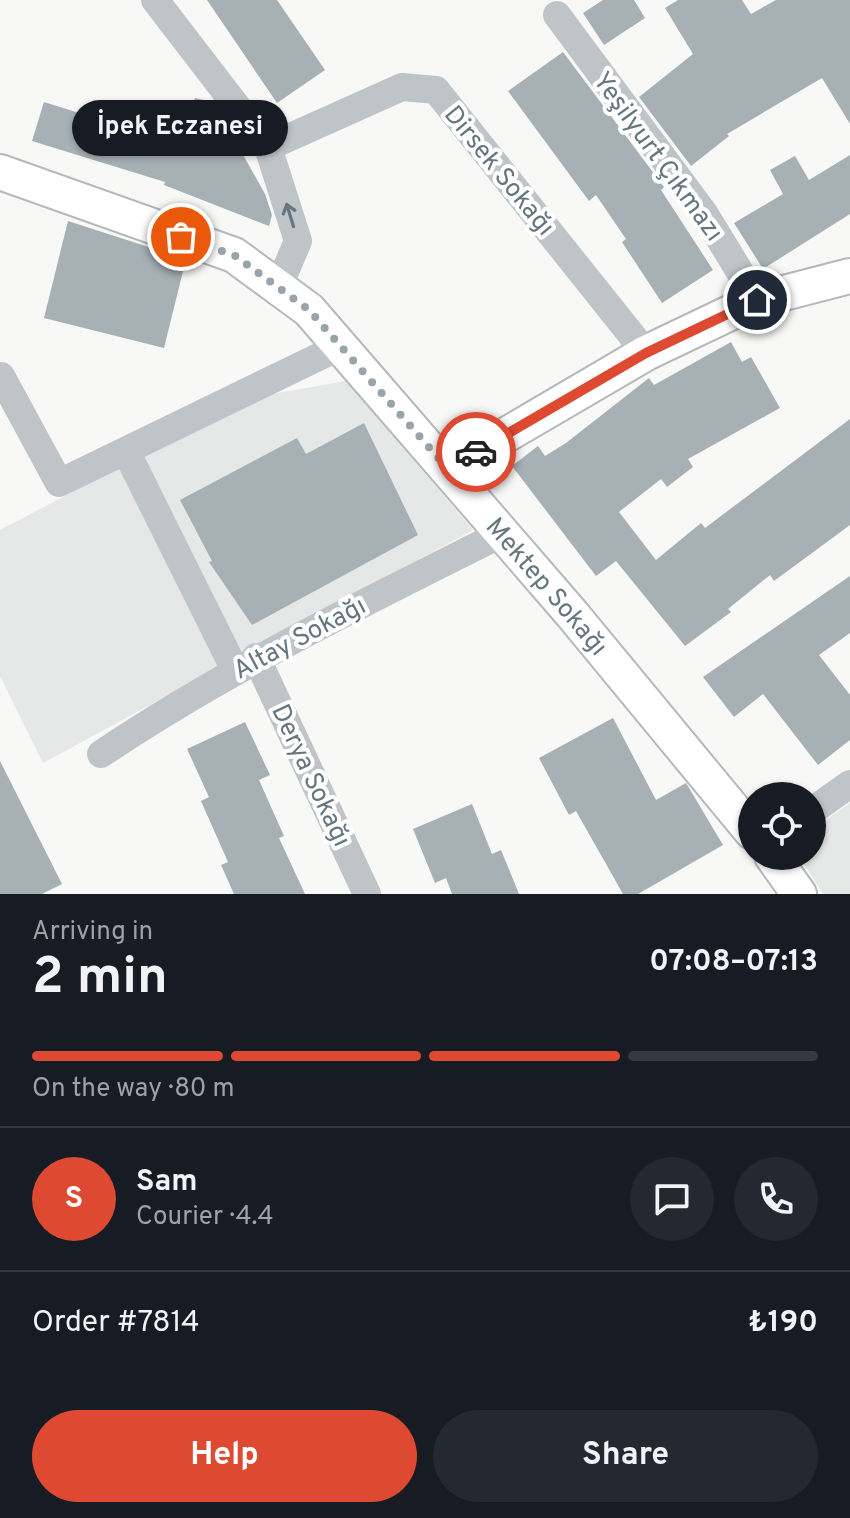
<!DOCTYPE html>
<meta charset="utf-8">
<style>
body{margin:0;font-family:Overpass,sans-serif;background:#242831;color:#f1f3f6;height:100vh;display:flex;flex-direction:column;font-size:30px;white-space:nowrap}
*{box-sizing:border-box;margin:0}
p{font-size:26px;color:#9ea1a6}
.icon{flex:none;width:44px;height:44px;fill:none;stroke:currentColor;stroke-width:2;stroke-linecap:round;stroke-linejoin:round}
.map{position:relative;height:894px;overflow:hidden}
.drawer{display:flex;flex-direction:column;background:#171b24;flex:1}
.drawer>*{flex:none}
.controls{position:absolute;left:738px;top:782px;display:grid;gap:16px}
.controls a{display:grid;place-items:center;width:88px;height:88px;border-radius:50%;background:#171b24;box-shadow:0 2px 6px #0004;font-size:40px}
.pin{position:absolute;display:grid;place-items:center;width:68px;height:68px;color:#fff;margin:-34px;border:4px solid #fff;border-radius:50%;box-shadow:0 2px 8px #0007}
.courier{position:absolute;display:grid;place-items:center;width:80px;height:80px;margin:-40px;border:6px solid #dd4a31;border-radius:50%;background:#fff;color:#222;box-shadow:0 2px 10px #0007}
.bubble{position:absolute;height:56px;border-radius:28px;background:#171b24;box-shadow:0 2px 6px #0004;font-size:26px;font-weight:700;line-height:56px;text-align:center}
.headline em{font-style:normal;font-weight:700}
.headline div{display:flex;flex-direction:column-reverse}
.headline{display:flex;align-items:center;justify-content:space-between;height:136px;padding:0 32px}
h1{font-size:52px;font-weight:700;line-height:60px}
.bar{display:grid;grid-template-columns:repeat(4,1fr);gap:12px 8px;align-content:center;height:96px;padding:0 32px}
.bar i{height:10px;border-radius:6px;background:#363941}
.bar .selected{background:#dd4a31}
.bar p{grid-column:span 4}
.line{display:flex;align-items:center;gap:20px;padding:0 32px;border-top:2px solid #363941}
.line div{flex:1}
.round{display:grid;place-items:center;flex:none;width:84px;height:84px;border-radius:42px;background:#242831}
.button{display:flex;gap:16px;margin-top:auto;padding:16px 32px}
.button a{flex:1;height:92px;border-radius:48px;background:#dd4a31;color:#fff;font-size:32px;font-weight:700;line-height:92px;text-align:center}
.button a+a{background:#242831;color:#f1f3f6}
.map>svg:first-child{display:block}
</style>
<div class="map">
<svg width="850" height="894" viewBox="0 0 850 894">
<rect width="100%" height="100%" fill="#f8f8f6"/>
<path fill="#e6e8e7" d="M346 381 473 530 43 763 0 676V530L254 397Z
M850 803V894H823L799 856H812V830Z"/>
<path fill="#a6b0b5" d="M207 0H277L325 70 277 103Z
M603 0H634L645 18 604 45 583 13Z
M678 0H742L751 14 776 0H850V124L822 78 727 134 729 136 691 166 639 97 693 54 665 8Z
M563 52 664 187 661 190 713 270 662 303 622 242 626 239 596 195 589 201 508 91Z
M195 98 212 102 218 110 265 194 272 215 269 226 164 185 165 182 32 141 44 102 178 144Z
M850 155V214L763 269 734 223 783 194 770 170 795 156 809 180Z
M68 221 186 259 164 348 44 318Z
M731 342 742 362 751 357 780 408 688 459 693 467 667 487 661 479 619 512 656 560 701 523 705 528 850 419V525L774 581 770 575 728 609 731 612 685 646 616 561 596 576 512 466 538 446 545 456 566 443 649 378 654 385Z
M364 423 418 535 252 625 209 562 212 561 180 500 297 438 306 454Z
M850 576V633L819 655 850 695V740L818 765 763 694 734 717 703 677Z
M613 718 656 800 686 783 723 845 638 894H623L576 811 569 815 539 758Z
M245 722 270 775 259 780 284 836 279 838 305 894H234L221 865 228 862 201 801 209 797 187 749Z
M0 761 62 884 42 894H0Z
M472 804 492 854 501 850 519 894H452L446 878 435 883 413 829Z"/>
<g fill="none" stroke-linecap="round" stroke-linejoin="round">
<g stroke="#b3b9bc" stroke-width="38">
<g id="major">
<path id="s1" d="M0 172 234 255 309 310 572 614 752 832"/>
<path d="M448 469 646 353 757 300 850 276"/>
<path d="M772 856 799 894"/>
</g>
</g>
<path stroke="#bfc4c8" stroke-width="28" d="M155 0 268 147 298 241 278 288
M557 15 704 213 757 300
M268 147 402 87 436 90 646 353
M1 376 59 483 341 346
M126 451 235 670
M256 657 367 894
M101 754C229 668 366 602 503 533
M812 811 850 784"/>
<use href="#major" stroke="#fff" stroke-width="34"/>
</g>
<defs><path id="oneway-shaft" d="M-6 0H5M1.5-3L5.5 0L1.5 3" fill="none" stroke-width="1.6" stroke-linecap="round" stroke-linejoin="round" transform="scale(2)"/></defs>
<use stroke="#647680" href="#oneway-shaft" transform="translate(290 215) rotate(-107)"/>
<g fill="none" stroke-linecap="round" stroke-linejoin="round">
<path stroke="#98a4a9" stroke-width="8" stroke-dasharray="0 14.4" d="M181 237 234 255 309 310 448 469 476 452"/>
<path stroke="#dd4a31" stroke-width="10" d="M476 452 646 353 757 300"/>
</g>
<g text-anchor="middle" stroke-width="8" stroke-linejoin="round" paint-order="stroke">
<g font-size="26" fill="#647680" stroke="#fff">
<text transform="translate(659 156) rotate(54)" y="9">Yeşilyurt Çıkmazı</text>
<text transform="translate(500 170) rotate(51)" y="9">Dirsek Sokağı</text>
<text dy="9" stroke="none"><textPath href="#s1" startOffset="706">Mektep Sokağı</textPath></text>
<text transform="translate(299 637) rotate(-28)" y="9">Altay Sokağı</text>
<text transform="translate(312 775) rotate(65)" y="9">Derya Sokağı</text>
</g>
</g>
</svg>
<div class="controls">
<a><svg class="icon" aria-label="locate" viewBox="0 0 24 24"><circle cx="12" cy="12" r="6"/><path d="M12 2v4M12 18v4M2 12h4M18 12h4"/></svg></a>
</div>
<div class="pin" style="left:181px;top:237px;background:#ea580c"><svg class="icon" aria-label="bag" viewBox="0 0 24 24"><path d="M5 8h14l-1 12H6zM9 8a3 3 0 0 1 6 0"/></svg></div>
<div class="pin" style="left:757px;top:300px;background:#1f2937"><svg class="icon" aria-label="home" viewBox="0 0 24 24"><path d="M3 11l9-7 9 7M6 9v11h12V9"/></svg></div>
<div class="courier" style="left:476px;top:452px"><svg class="icon" aria-label="car" viewBox="0 0 24 24"><path d="M5 17H2v-5l4-1 3-4h7l3 4 3 1v5h-3M9 17h6M6 11h13"/><circle cx="7" cy="17" r="2"/><circle cx="17" cy="17" r="2"/></svg></div>
<div class="bubble" style="left:72px;top:100px;width:216px">İpek Eczanesi</div>
</div>
<section class="drawer">
<div class="headline"><div><h1>2 min</h1><p>Arriving in</p></div><em>07:08–07:13</em></div>
<div class="bar"><i class="selected"></i><i class="selected"></i><i class="selected"></i><i></i><p>On the way · 80 m</p></div>
<div class="line" style="height:144px"><b class="round" style="background:#dd4a31;color:#fff">S</b><div><b>Sam</b><p>Courier · 4.4</p></div><a class="round"><svg class="icon" aria-label="chat" viewBox="0 0 24 24"><path d="M4 5h16v11H9l-5 4z"/></svg></a><a class="round"><svg class="icon" aria-label="phone" viewBox="0 0 24 24"><path d="M5 4h4l2 5-3 2q2 4 5 5l2-3 5 2v4C11 20 4 13 5 4z"/></svg></a></div>
<div class="line" style="height:104px"><div>Order #7814</div><b>₺190</b></div>
<div class="button"><a>Help</a><a>Share</a></div>
</section>
